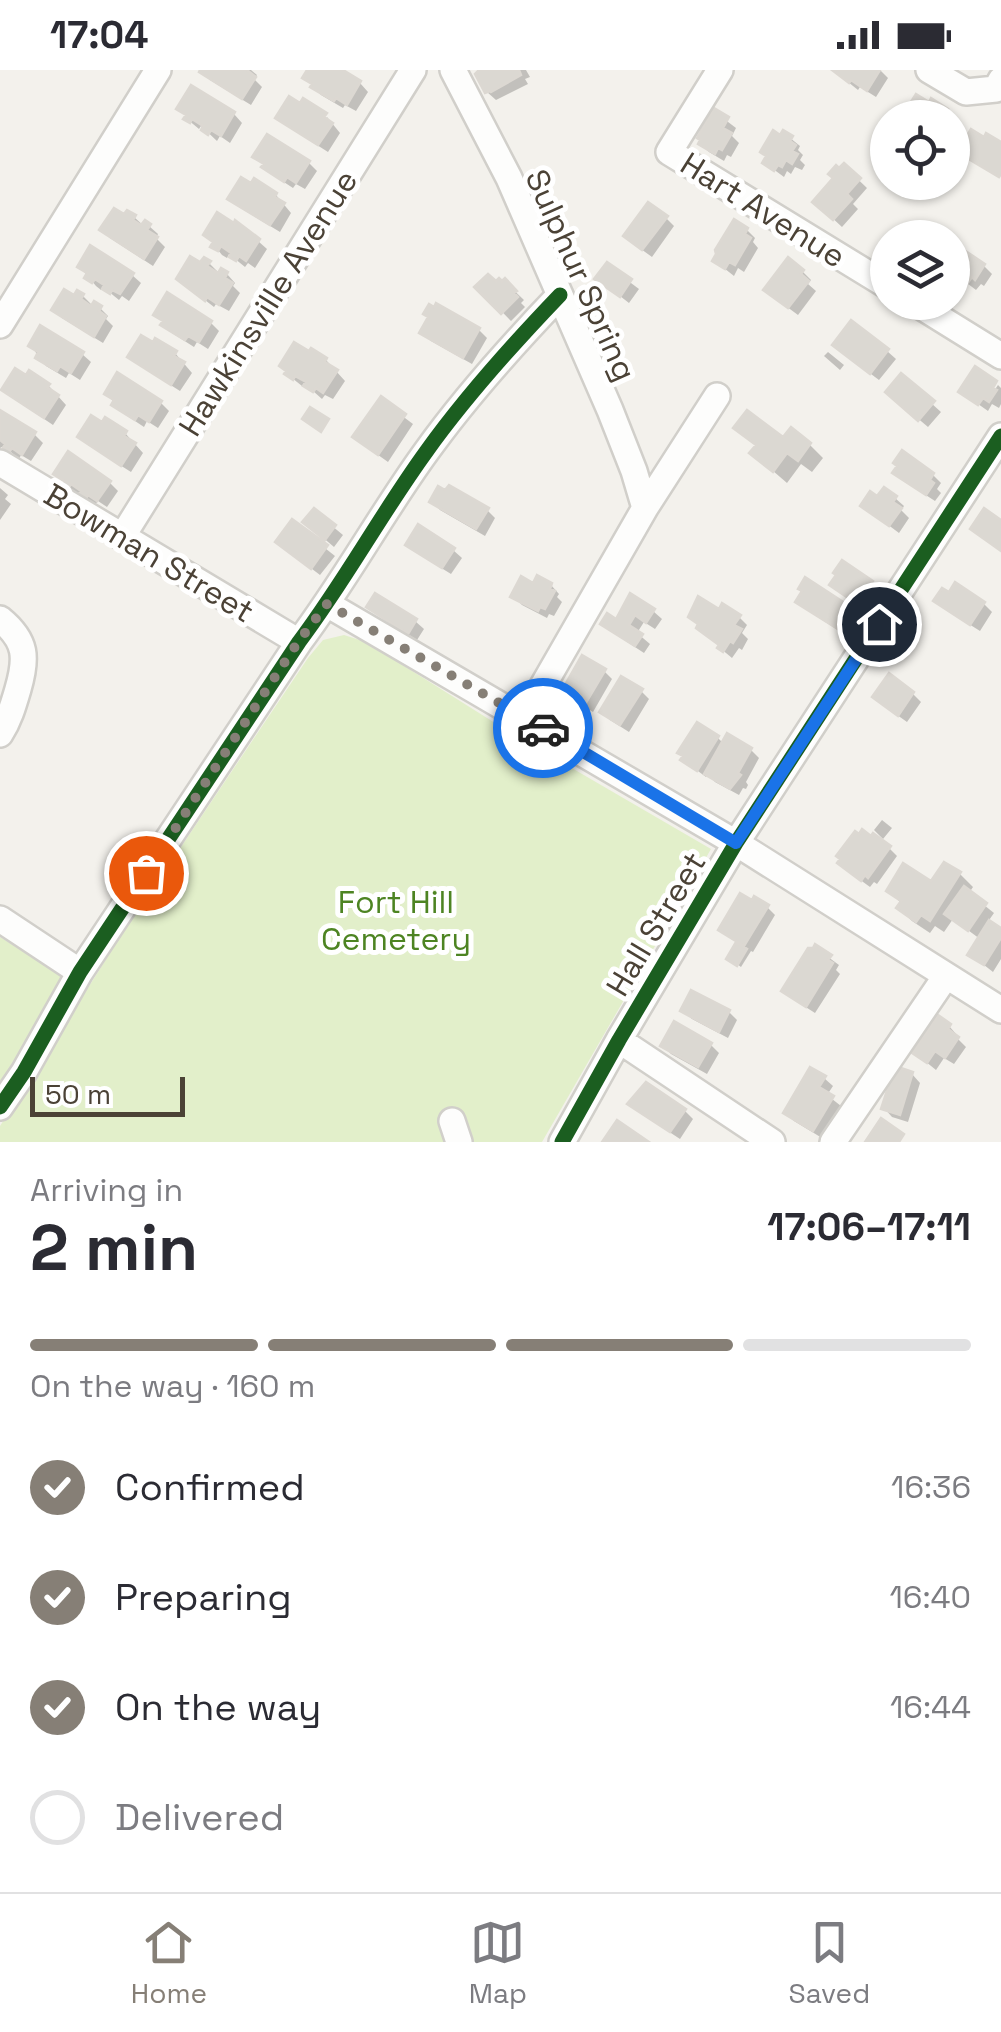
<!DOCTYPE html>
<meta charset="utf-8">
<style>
body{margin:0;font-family:"Space Grotesk",sans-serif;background:#f2f2f3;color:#2b2b33;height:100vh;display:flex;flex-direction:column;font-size:38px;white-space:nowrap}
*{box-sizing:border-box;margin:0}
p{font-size:32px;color:#7c7c81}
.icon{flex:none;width:55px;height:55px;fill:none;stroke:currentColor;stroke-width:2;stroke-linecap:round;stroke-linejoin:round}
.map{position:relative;height:1072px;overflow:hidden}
.details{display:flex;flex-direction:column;background:#fff;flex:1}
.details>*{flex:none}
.fabs{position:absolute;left:870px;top:30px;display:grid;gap:20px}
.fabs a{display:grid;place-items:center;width:100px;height:100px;border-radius:50%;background:#fff;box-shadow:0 2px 8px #0004;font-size:50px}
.scale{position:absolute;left:30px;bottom:25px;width:155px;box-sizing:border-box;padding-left:10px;border:5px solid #4b4236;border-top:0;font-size:28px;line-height:35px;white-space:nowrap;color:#4b4236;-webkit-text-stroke:8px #fff;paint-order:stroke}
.pin{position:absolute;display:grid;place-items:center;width:85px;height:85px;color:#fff;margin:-42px;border:5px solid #fff;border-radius:50%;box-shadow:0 2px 10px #0007}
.courier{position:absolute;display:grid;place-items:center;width:100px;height:100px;margin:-50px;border:8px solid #1a73e8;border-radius:50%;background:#fff;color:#222;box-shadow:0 2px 12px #0007}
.summary em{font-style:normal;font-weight:600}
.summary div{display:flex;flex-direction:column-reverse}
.summary{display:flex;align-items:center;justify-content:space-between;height:170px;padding:0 30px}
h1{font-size:65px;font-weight:600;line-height:75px}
.bar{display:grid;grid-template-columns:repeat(4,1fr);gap:15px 10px;align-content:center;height:120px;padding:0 30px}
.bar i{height:12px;border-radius:8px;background:#e1e1e2}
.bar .on{background:#867f76}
.bar p{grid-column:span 4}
ol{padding:0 30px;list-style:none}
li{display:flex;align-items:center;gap:30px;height:110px}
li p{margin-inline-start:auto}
li .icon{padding:10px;border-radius:50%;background:#867f76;color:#fff;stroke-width:4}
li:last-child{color:#7c7c81}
li i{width:55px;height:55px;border:5px solid #e1e1e2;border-radius:50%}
.status{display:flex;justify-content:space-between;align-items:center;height:70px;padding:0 50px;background:#fff;direction:ltr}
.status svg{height:28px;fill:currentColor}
.tab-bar{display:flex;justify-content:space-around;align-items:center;height:140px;border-top:2px solid #e1e1e2;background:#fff;font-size:28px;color:#7c7c81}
.tab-bar a{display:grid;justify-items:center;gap:5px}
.tab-bar .on{color:#867f76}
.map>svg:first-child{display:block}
</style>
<div class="status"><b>17:04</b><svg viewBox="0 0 49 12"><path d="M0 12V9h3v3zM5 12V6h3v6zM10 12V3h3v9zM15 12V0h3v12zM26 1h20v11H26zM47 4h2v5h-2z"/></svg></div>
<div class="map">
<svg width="1001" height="1072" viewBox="0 0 1001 1072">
<rect width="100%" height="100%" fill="#f3f1ec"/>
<path fill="#e2efca" d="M344 565 366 572 503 658 711 779 542 1072H0V1056L119 869 308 588 323 570Z
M0 867 66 908 0 1025Z"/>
<path fill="#0003" d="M203 0H251L257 5 254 9 262 17 251 35 210 10Z
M310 0H338L360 13 368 22 356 41 345 35 343 38 321 25 305 8Z
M482 0H526L530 7 525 9 528 14 496 30 487 22Z
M833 0H880L888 8 876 27 860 17 858 20Z
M946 41 954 49 953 52 963 62 952 79V48L905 46Z
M715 42 736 58 732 66 739 73 731 87 727 85 724 91 709 82 701 74Z
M234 44 242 53 230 73 220 66 217 71 201 56 199 59 187 49Z
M327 47 340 63 328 82 287 56 279 48 320 59Z
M784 63 800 76 798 80 803 85 800 90 805 95 802 100 795 97 791 104 787 101 784 107 765 93Z
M255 86 309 93 317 101 305 119 296 114 293 118 273 105Z
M844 96 867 118 853 134 858 139 842 157 815 132Z
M276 125 291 143 280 162 239 137 230 128Z
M125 147H134L144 156H149L158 164 156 168 165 177 153 196 110 168 102 160Z
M666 148 674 156 652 187 634 174Z
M747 160 755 168 753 172 758 178 744 202 738 198 734 206 715 191Z
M206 165 258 171 267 179 255 198 248 193 245 197 229 184 227 188 222 185Z
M956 177 984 196 992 204 984 216 981 214 976 220 955 204 957 200 952 196Z
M209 193 220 204 222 201 227 204 235 213 233 216 240 223 229 241 216 234 214 237 188 217 201 196Z
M607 195 639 219 629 233 598 209Z
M80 197 132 205 141 213 129 231 122 226 119 230 103 217 101 220 96 216Z
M803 202 811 210 808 214 816 221 798 245 775 228Z
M505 212 524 230 521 233 525 237 511 251 478 217Z
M83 226 94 237 100 238 108 246 106 249 113 256 103 273 62 248 54 240Z
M430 248 479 260 487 268 472 294 431 271 422 262Z
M211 253 219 261 208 279 197 272 194 277 172 263 164 254Z
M31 276 82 284 91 292 80 310 69 303 66 308 46 296Z
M887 281 896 289 879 310 843 283Z
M828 282 844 295 840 300 824 286Z
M175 283 192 303 180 321 139 295 131 287Z
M326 290 345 311 333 329 325 325 322 329 304 313 302 316 287 304Z
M975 300 988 330 998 315 1001 318V334L999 338 992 334 988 341 961 322Z
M901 306 941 342 928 357 896 330Z
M48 315 66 335 53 355 13 328 4 320Z
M107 324 161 333 169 341 158 358 147 351 144 357 123 343Z
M381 330 413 354 388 392 364 375Z
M0 343 34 364 43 373 31 391 21 385 19 389 4 376 0 378Z
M737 358 810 375 823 388 812 402 801 394 787 413 752 383 757 377Z
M125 363 143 383 131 402 88 375 80 367Z
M56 403 110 413 118 421 107 437 98 431 94 436 79 423 77 425Z
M895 403 933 405 941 413 937 419 941 423 935 431 904 411Z
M0 418 8 425 5 429 11 434 0 450Z
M895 428 904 436 901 440 909 448 899 463 863 436 878 429Z
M432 431 487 440 495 448 485 466 440 440Z
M314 441 343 465 334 477 314 460Z
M292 452 335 486 320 505 287 480Z
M408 474 453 480 462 488 451 504 417 483Z
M872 513 880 521 866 541 832 515Z
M551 515 559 524 557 527 562 532 554 546 549 544 547 548 522 535 513 526 534 516Z
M956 516 984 534 992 542 980 561 945 539 937 531 950 525Z
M631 527 653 541 662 549 655 559 644 552 637 563 650 574 644 583 612 562 603 554 617 552Z
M798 532 847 537 855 545 848 556 851 560 847 566 807 540Z
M369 537 415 551 424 559 417 570 378 545Z
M720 542 739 547 747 555 742 563 748 569 742 580 739 578 732 588 720 578Z
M604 601 612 609 593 642 572 629 564 621Z
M641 621 649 629 629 662 610 650 602 642Z
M913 624 921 632 907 652 883 635Z
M718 668 724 674 751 680 759 688 746 712 748 715 746 719 743 718 739 725 715 712 708 704 706 707 683 690Z
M882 750 892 758 883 769 874 760Z
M889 778 897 786 877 814 874 812 870 817 848 801Z
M945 795 960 804 973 817 969 823 994 843 987 853 1001 861V889L993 902 970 884 980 869 953 849 944 862 935 856 930 863 912 851 899 838 902 834 889 821 932 815Z
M767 837 775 845 753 882 751 881 741 897 729 888 739 873 721 859Z
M816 878 839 895 836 900 840 904 815 943 793 929 784 921Z
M683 941 729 942 737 950 728 968 692 949Z
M949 956 957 965 956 967 966 977 954 994 944 988 936 1000 915 983Z
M710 974 719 983 707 1004 671 984 663 976Z
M912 1004 920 1013 908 1052 892 1047 884 1038Z
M824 1008 833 1016 827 1025 841 1036 822 1068 794 1051 786 1043Z
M646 1015 685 1041 693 1049 680 1069 639 1042Z"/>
<path fill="#dbd8d2" stroke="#dcd8d2" stroke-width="2.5" d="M200 0H247L256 7 242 29 199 2Z
M307 0H343L361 11 347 35 336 28 334 31 310 17 312 14 302 8Z
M479 0H519L521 5 491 22 490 21 485 23 475 4Z
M832 0H880L867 21 851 10 849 13Z
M191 15 235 42 221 66 211 60 208 65 201 60 203 56 192 49 190 53 183 49 186 45 176 39Z
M916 24 929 32 931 28 948 39 945 44 950 48 902 46Z
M289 26 300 33 303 28 327 43 324 47 333 53 318 75 275 48Z
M714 38 729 47 723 58 732 63 722 80 718 78 715 84 698 74 700 70 697 68Z
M971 59 984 67 986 63 1001 72V104L999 107 957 82Z
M773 60 780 65 783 60 793 66 790 71 796 75 792 81 798 84 792 94 786 90 782 97 778 95 774 101 762 93 766 86 760 82Z
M267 64 310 91 296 113 287 107 284 112 261 97 264 94 252 87Z
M844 93 861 108 847 124 852 129 833 150 812 132 833 108 828 104 836 95 839 98Z
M241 107 251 113 254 108 277 123 275 127 285 133 270 155 227 129Z
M648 132 668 146 642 180 623 166Z
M114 138 124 144 127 140 136 145 133 150 141 155 145 150 151 154 147 160 158 167 144 189 99 160Z
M217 142 234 153 235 150 260 169 246 191 239 186 236 191 229 187 231 183 221 176 218 181 210 177 213 172 203 165Z
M734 149 748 158 745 164 751 168 735 195 729 192 725 199 712 191 716 184 715 180Z
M955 174 985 194 975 210 972 207 967 214 952 205 955 198 952 196V178Z
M90 175 134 203 120 224 112 220 110 224 102 219 104 215 95 209 92 213 84 208 87 203 77 197Z
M190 186 200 192 204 187 211 191 207 196 218 203 221 198 228 202 225 208 233 213 219 235 207 227 205 231 176 209Z
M788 187 804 200 801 204 809 211 788 238 763 220Z
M607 192 632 209 620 227 594 209Z
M488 204 496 211 499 208 502 211 505 208 517 221 514 223 518 227 501 244 474 217Z
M64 219 74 225 77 220 84 224 81 229 91 236 94 231 102 236 99 241 106 246 94 267 51 240Z
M167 222 212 251 199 272 188 266 185 270 160 255 163 251 153 245Z
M436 233 480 258 463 288 419 263 428 247 423 244 429 234 434 237Z
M851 250 889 279 870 304 832 275Z
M40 255 84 282 71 303 60 296 57 301 35 288 38 282 28 276Z
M141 265 153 272 155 268 177 281 174 286 185 292 171 315 127 287Z
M294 272 309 281 311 278 327 288 325 292 338 300 323 323 316 318 313 322 303 316 306 312 295 306 293 310 284 304 286 301 279 296Z
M975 296 997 311 993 318 997 320 989 332 983 328 978 335 958 322Z
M15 298 26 305 29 300 50 314 47 317 59 325 44 348 1 320Z
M117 302 162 331 149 352 138 345 135 350 111 335 114 330 104 324Z
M901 303 935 331 918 351 885 322Z
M381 326 406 344 378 385 352 367Z
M310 337 329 349 321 362 302 349Z
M0 340 36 362 22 385 12 378 9 382 3 378 5 374 0 370Z
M747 340 783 367 791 357 811 373 798 391 787 383 773 402 749 383 756 375 733 358Z
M91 345 102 352 105 347 127 361 124 366 136 373 121 396 77 367Z
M902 380 934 403 930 410 934 413 926 425 892 403 897 396 893 393Z
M68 381 111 411 97 431 88 425 85 430 78 425 81 421 71 414 68 419 62 414 64 411 53 404Z
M449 415 489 438 476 459 429 432 438 416 445 420Z
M884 417 897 426 893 432 902 438 889 456 860 436 870 421 877 426Z
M314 438 336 455 325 470 302 452Z
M984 438 1001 450V481L970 459Z
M292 449 328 475 311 499 275 472Z
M418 454 455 478 442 498 405 475Z
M842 490 873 511 857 534 829 515 836 505 833 503Z
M537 505 552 513 550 519 555 521 545 539 540 537 538 541 510 527 521 506 533 513Z
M805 507 848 535 840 547 844 550 838 559 795 532 802 521 798 519Z
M955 512 985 532 970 555 933 531 942 518 949 522Z
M375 523 417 549 408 564 366 537Z
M630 523 655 539 646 553 635 545 629 555 643 564 635 576 600 554 607 543 616 549Z
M698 526 719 539 722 533 741 545 734 555 742 559 733 573 730 571 723 582 717 578 719 575 696 558 698 554 688 547Z
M582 585 606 599 584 636 561 622Z
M889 603 914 622 898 646 872 627Z
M621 606 643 619 620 655 599 642Z
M697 652 719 666 697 701 680 690 683 686 677 683Z
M727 663 752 678 738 703 741 705 730 719 704 704Z
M862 759 871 766 873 763 891 776 868 808 865 805 861 811 837 793 840 789 836 786 855 761 859 764Z
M944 792 961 802 930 851 921 845 916 852 896 838 901 831 886 821 903 793 931 811Z
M964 816 987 833 968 861 944 844Z
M740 823 752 830 754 826 769 835 744 876 718 860Z
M989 850 1001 858V868L984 895 967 885Z
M736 872 747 879 737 896 726 889Z
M815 874 832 885 828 890 833 893 806 937 781 921 808 878H813Z
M691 920 730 940 719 962 680 941Z
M938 945 951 954 948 959 959 967 945 988 935 981 927 993 912 983Z
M674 951 712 973 698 997 660 976Z
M895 996 913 1002 900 1045 881 1039Z
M810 997 826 1006 819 1017 834 1026 813 1061 783 1043Z
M646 1012 686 1039 670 1062 627 1034Z
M881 1048 904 1064 899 1072H865Z
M617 1050 649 1072H602Z"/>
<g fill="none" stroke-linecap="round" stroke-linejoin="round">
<g stroke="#d1cfca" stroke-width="30">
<path id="minor" d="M453 0 509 108 610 340 634 401 645 438
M720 0 669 82 888 216
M929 0 966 22 996 19 1001 10
M914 232 1001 286
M0 255 158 0
M0 393 299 572
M122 467 413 0
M327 534 736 773 1001 940
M0 549C27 571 27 588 18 619 13 636 9 650 0 664
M525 647 645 438 717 326
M0 849 80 902
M619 970 772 1072
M0 1037 24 1002 80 902 299 572C345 511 381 444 426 382 466 326 513 274 560 225
M452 1051 459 1072
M562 1072 619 970 736 773 1001 366
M833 1072 946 906"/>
</g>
<use href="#minor" stroke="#fdfdfc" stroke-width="25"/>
<g stroke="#fff" stroke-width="21">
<path id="cycleway" d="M0 1037 24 1002 80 902 299 572C345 511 381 444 426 382 466 326 513 274 560 225
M562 1072 619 970 736 773 1001 366"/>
</g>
<use href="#cycleway" stroke="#1b5e20" stroke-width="15"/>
</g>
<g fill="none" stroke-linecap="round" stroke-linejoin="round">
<path stroke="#867f76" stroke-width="10" stroke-dasharray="0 18" d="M146 803 298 572 327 534 543 658"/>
<path stroke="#1a73e8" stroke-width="12" d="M543 658 736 773 879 554"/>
</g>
<g text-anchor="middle" stroke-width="10" stroke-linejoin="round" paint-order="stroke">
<g font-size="32" fill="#4b4236" stroke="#fff">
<text transform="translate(763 140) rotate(32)" y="11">Hart Avenue</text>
<text transform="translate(581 205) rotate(66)" y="11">Sulphur Spring</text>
<text transform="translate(268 233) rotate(-58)" y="11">Hawkinsville Avenue</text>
<text transform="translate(149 483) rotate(31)" y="11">Bowman Street</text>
<text transform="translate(656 854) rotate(-59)" y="11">Hall Street</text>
</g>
<g font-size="32" fill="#4d8422" stroke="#fff">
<text x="396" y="843">Fort Hill<tspan x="396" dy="37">Cemetery</tspan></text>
</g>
</g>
</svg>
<div class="fabs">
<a><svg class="icon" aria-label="locate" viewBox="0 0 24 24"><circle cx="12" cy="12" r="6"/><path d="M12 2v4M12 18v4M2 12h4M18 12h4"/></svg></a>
<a><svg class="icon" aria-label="layers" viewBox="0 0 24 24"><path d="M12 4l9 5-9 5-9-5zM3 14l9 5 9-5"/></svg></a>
</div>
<div class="scale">50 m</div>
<div class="pin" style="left:146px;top:803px;background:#ea580c"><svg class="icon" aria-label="bag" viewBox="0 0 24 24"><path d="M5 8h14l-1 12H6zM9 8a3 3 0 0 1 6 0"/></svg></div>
<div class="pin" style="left:879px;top:554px;background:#1f2937"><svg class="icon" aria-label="home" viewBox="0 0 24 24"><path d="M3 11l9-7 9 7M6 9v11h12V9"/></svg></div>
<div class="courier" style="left:543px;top:658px"><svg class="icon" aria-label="car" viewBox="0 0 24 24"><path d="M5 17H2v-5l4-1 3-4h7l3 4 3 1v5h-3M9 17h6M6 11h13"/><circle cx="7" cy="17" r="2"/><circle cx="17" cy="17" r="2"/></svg></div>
</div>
<section class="details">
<div class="summary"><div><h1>2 min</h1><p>Arriving in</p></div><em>17:06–17:11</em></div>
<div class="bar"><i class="on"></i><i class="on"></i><i class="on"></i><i></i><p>On the way · 160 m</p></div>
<ol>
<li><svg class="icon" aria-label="check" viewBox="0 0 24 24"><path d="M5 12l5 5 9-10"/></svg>Confirmed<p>16:36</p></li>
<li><svg class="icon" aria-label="check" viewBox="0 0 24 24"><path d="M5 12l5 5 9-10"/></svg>Preparing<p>16:40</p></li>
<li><svg class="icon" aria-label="check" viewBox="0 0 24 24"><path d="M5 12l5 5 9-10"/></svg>On the way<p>16:44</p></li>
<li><i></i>Delivered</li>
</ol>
</section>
<nav class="tab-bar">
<a class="on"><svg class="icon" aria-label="home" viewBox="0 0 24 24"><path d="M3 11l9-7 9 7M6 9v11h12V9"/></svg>Home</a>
<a><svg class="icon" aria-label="map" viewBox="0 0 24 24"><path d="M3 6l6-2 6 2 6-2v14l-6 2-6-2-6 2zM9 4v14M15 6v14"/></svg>Map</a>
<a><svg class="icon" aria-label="saved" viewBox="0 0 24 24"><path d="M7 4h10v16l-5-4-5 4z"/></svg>Saved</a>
</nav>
